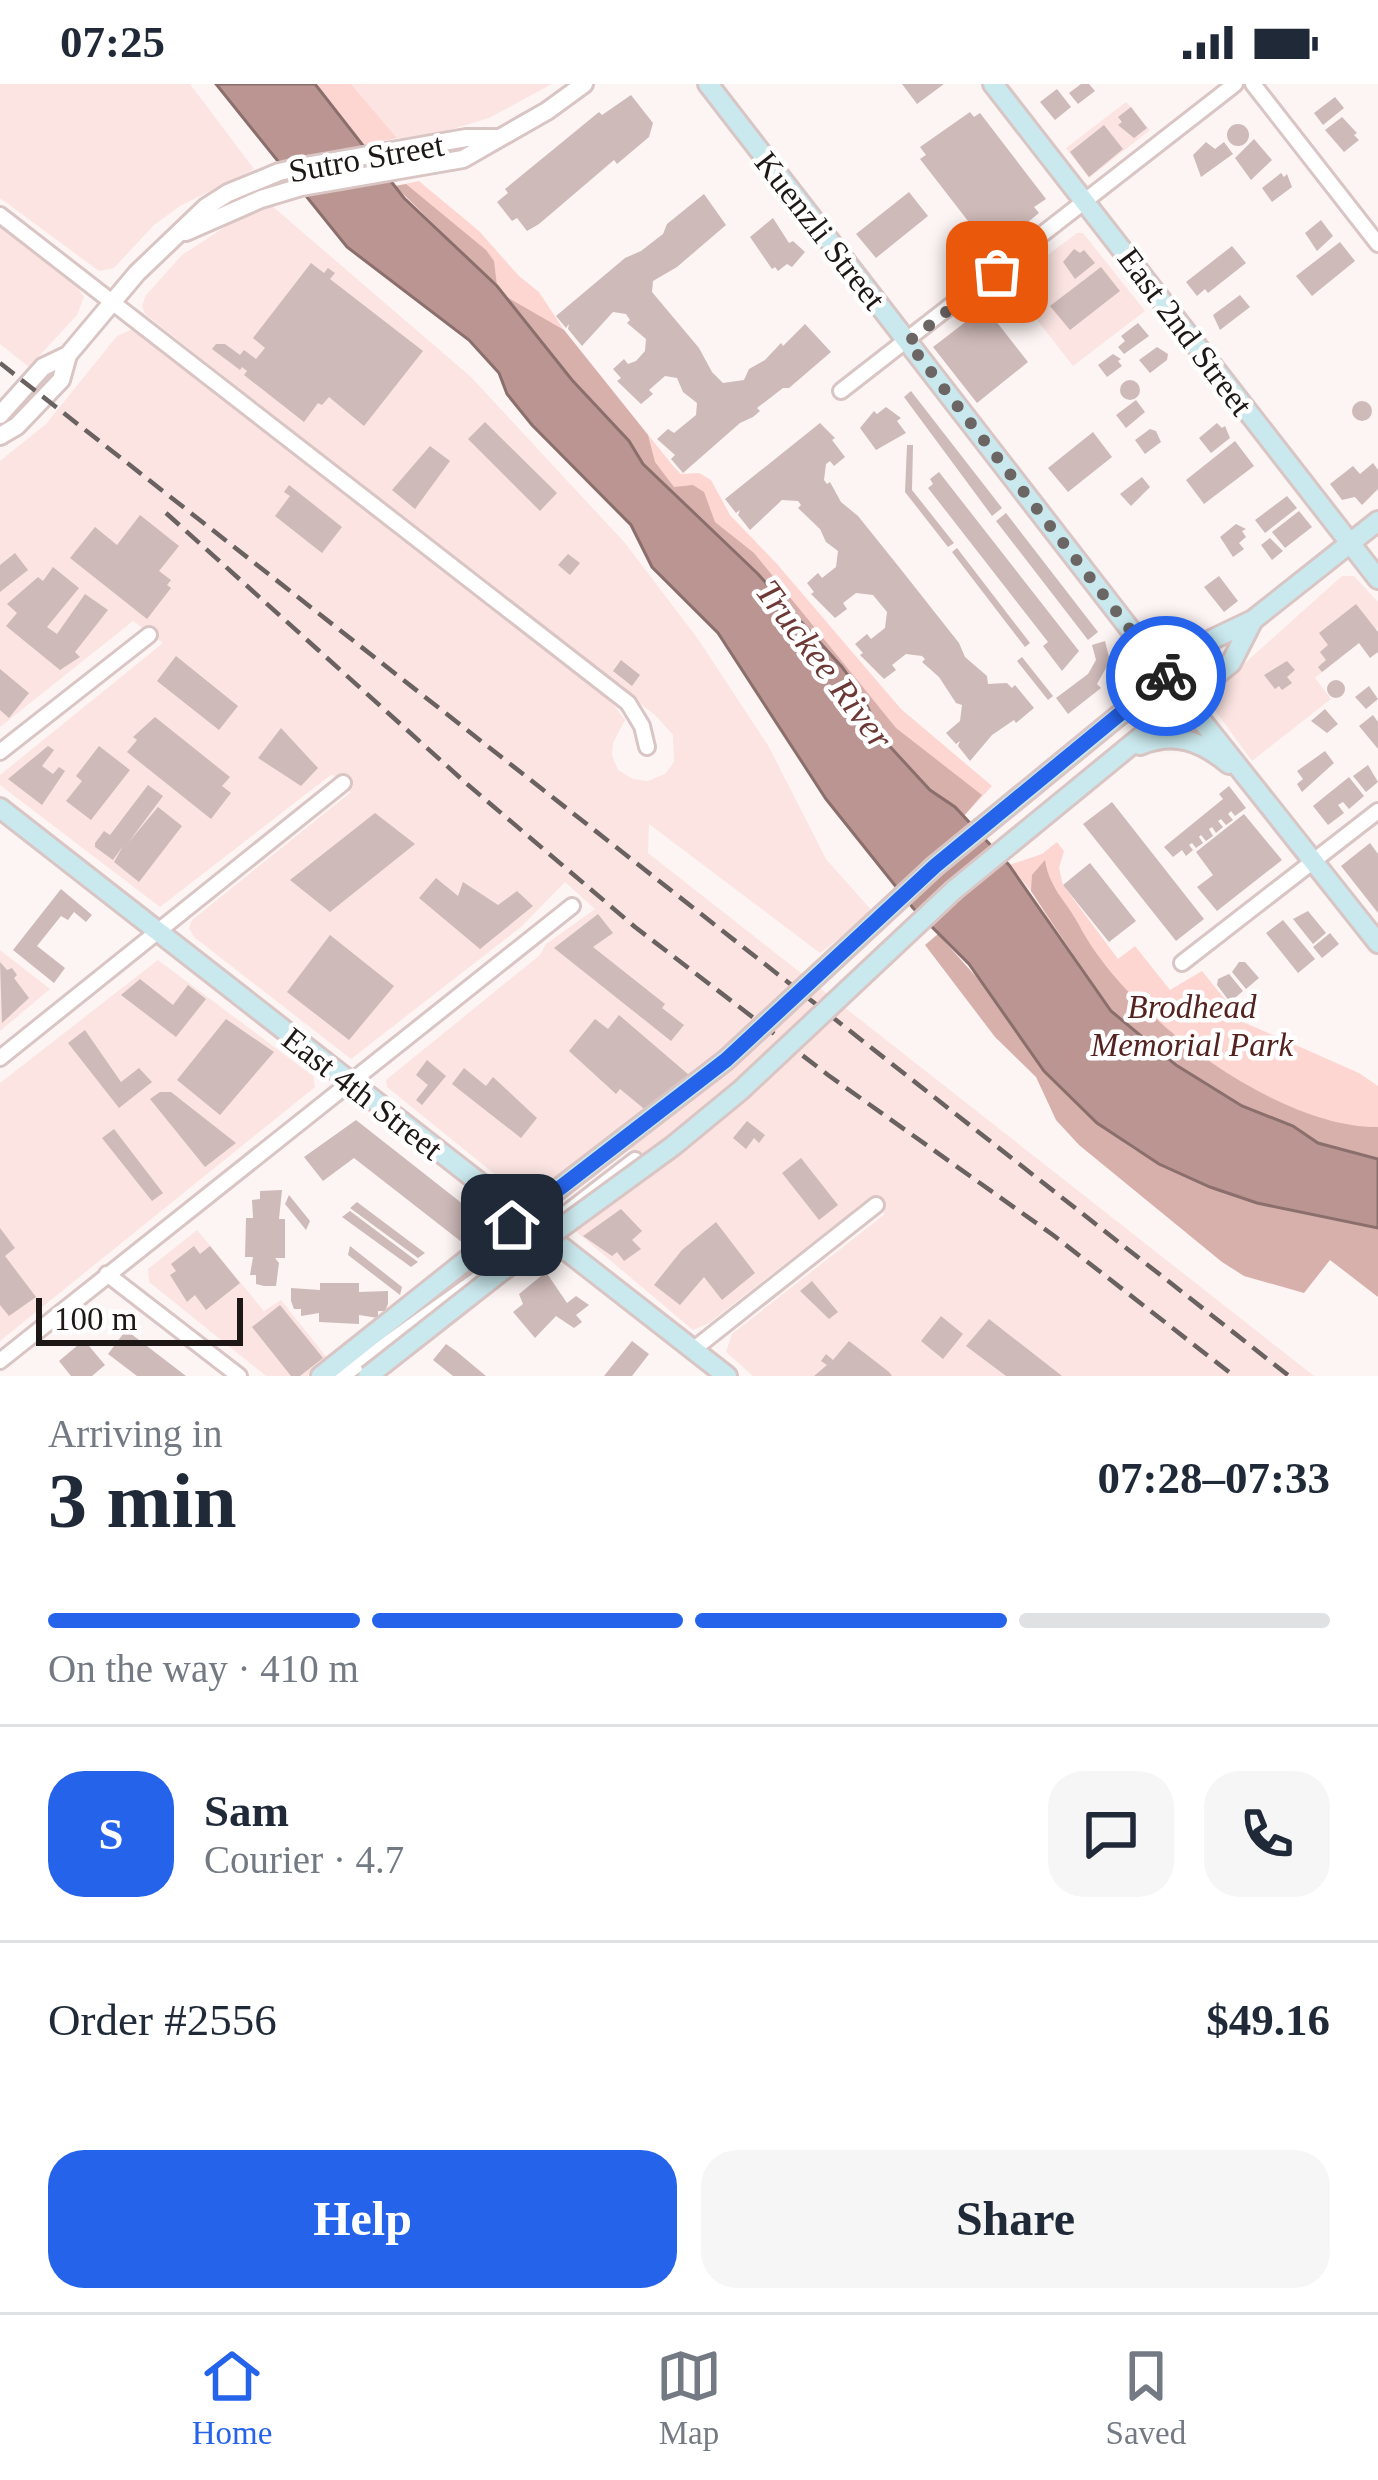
<!DOCTYPE html>
<meta charset="utf-8">
<style>
body{margin:0;font-family:Georgia,serif;background:#f6f6f7;color:#1f2937;height:100vh;display:flex;flex-direction:column;font-size:45px;white-space:nowrap}
*{box-sizing:border-box;margin:0}
p{font-size:39px;color:#747a83}
.icon{flex:none;width:66px;height:66px;fill:none;stroke:currentColor;stroke-width:2;stroke-linecap:round;stroke-linejoin:round}
.map{position:relative;height:1292px;overflow:hidden}
.details{display:flex;flex-direction:column;background:#fff;flex:1}
.details>*{flex:none}
.scale{position:absolute;left:36px;bottom:30px;width:207px;box-sizing:border-box;padding-left:12px;border:6px solid #1d1716;border-top:0;font-size:33px;line-height:42px;white-space:nowrap;color:#1d1716;-webkit-text-stroke:9px #fff;paint-order:stroke}
.pin{position:absolute;display:grid;place-items:center;width:102px;height:102px;color:#fff;margin:-51px;border-radius:24px;box-shadow:0 6px 18px #0006}
.courier{position:absolute;display:grid;place-items:center;width:120px;height:120px;margin:-60px;border:9px solid #2563eb;border-radius:50%;background:#fff;color:#222;box-shadow:0 3px 15px #0007}
.headline em{font-style:normal;font-weight:700}
.headline div{display:flex;flex-direction:column-reverse}
.headline{display:flex;align-items:center;justify-content:space-between;height:204px;padding:0 48px}
h1{font-size:78px;font-weight:700;line-height:90px}
.bar{display:grid;grid-template-columns:repeat(4,1fr);gap:18px 12px;align-content:center;height:144px;padding:0 48px}
.bar i{height:15px;border-radius:9px;background:#e0e1e3}
.bar .active{background:#2563eb}
.bar p{grid-column:span 4}
.line{display:flex;align-items:center;gap:30px;padding:0 48px;border-top:3px solid #e0e1e3}
.line div{flex:1}
.round{display:grid;place-items:center;flex:none;width:126px;height:126px;border-radius:36px;background:#f6f6f7}
.primary-button{display:flex;gap:24px;margin-top:auto;padding:24px 48px}
.primary-button a{flex:1;height:138px;border-radius:36px;background:#2563eb;color:#fff;font-size:48px;font-weight:700;line-height:138px;text-align:center}
.primary-button a+a{background:#f6f6f7;color:#1f2937}
.status{display:flex;justify-content:space-between;align-items:center;height:84px;padding:0 60px;background:#fff;direction:ltr}
.status svg{height:33px;fill:currentColor}
.dock{display:flex;justify-content:space-around;align-items:center;height:168px;border-top:3px solid #e0e1e3;background:#fff;font-size:33px;color:#747a83}
.dock a{display:grid;justify-items:center;gap:6px}
.dock .active{color:#2563eb}
.map>svg:first-child{display:block}
</style>
<div class="status"><b>07:25</b><svg viewBox="0 0 49 12"><path d="M0 12V9h3v3zM5 12V6h3v6zM10 12V3h3v9zM15 12V0h3v12zM26 1h20v11H26zM47 4h2v5h-2z"/></svg></div>
<div class="map">
<svg width="1378" height="1292" viewBox="0 0 1378 1292">
<rect width="100%" height="100%" fill="#fdf5f4"/>
<path fill="#fbe4e1" d="M0 0H190L254 85 180 122 154 141 114 184 99 187 0 114Z
M351 0H552L489 34 430 52 397 54Z
M1126 18 1150 46 1089 94 1066 64Z
M271 121 471 293 625 459 698 555 769 663 826 775 873 828 820 869 649 740 648 769 1314 1292H753L726 1268 732 1250 885 1130 868 1115 709 1239 693 1246 573 1145 650 1083 630 1065 544 1130 387 1003 386 996 540 871 546 860 595 825 565 798 521 843 351 975 194 853 189 844 192 836 351 708 332 690 160 823 0 701V691L163 559 133 537 0 643V377L46 340 117 252 133 245 143 248 613 620 625 636 613 659 612 671 618 686 633 695 648 697 665 690 674 678 673 651 656 632 145 230 142 222 146 211 182 171 234 137Z
M0 142 73 198 84 213 77 231 29 283 0 260Z
M1077 149H1083L1145 227 1073 282 1009 200Z
M1342 492H1354L1378 518V544L1315 594 1331 615 1252 677 1206 614Z
M0 866 50 905 0 947Z
M158 876 313 992 315 1003 0 1257V999Z
M197 1146 264 1227 281 1216 328 1275 307 1292H266L149 1198 148 1185Z"/>
<path fill="#fdd6d2" d="M315 0H351L397 54 362 62Z
M419 97 479 147 519 192 539 208 564 246 674 383 681 390 699 389 711 396 730 431 777 480 901 625 992 702 963 733 758 490 648 381 497 202 395 102Z
M1057 758 1064 767 1059 784 1063 801 1118 875 1135 862 1170 906 1202 887 1243 938 1359 989 1378 1002V1075L1318 1059 1075 878 1031 807 1009 781 1042 770Z"/>
<path fill="#d7b0ac" d="M406 100 486 166 494 177 497 202 395 102Z
M505 212 564 246 648 351 655 378 674 403 693 401 704 408 715 438 754 469 896 644 982 711 963 733 930 706 882 654 862 611 810 547 758 490 643 380 629 357 572 296Z
M1045 776C1049 804 1067 818 1079 841 1125 930 1276 1044 1378 1043V1075L1318 1059 1293 1042 1242 1022 1176 981 1111 927 1031 807 1032 791Z
M938 850 995 914 1044 987 1097 1039 1135 1066 1210 1103 1257 1119 1378 1144V1213L1330 1176 1304 1209 1244 1192 1222 1178 1079 1061 1056 1036 1036 993 995 953 925 861Z"/>
<path fill="#ba9591" stroke="#8b6f6c" stroke-width="3" d="M216 0H315L404 114 497 202 572 296 629 357 643 380 758 490 842 583 862 611 882 654 930 706 955 723 1009 781 1111 927 1176 981 1242 1022 1293 1042 1318 1059 1378 1075V1144L1257 1119 1210 1103 1159 1080 1097 1039 1044 987 969 880 913 824 826 715 718 549 652 483 631 441 532 341 507 310 499 289 469 256 347 163Z"/>
<path fill="#cebab8" d="M902 0H944L917 20Z
M1081 0H1089L1095 7 1078 20 1069 9Z
M1057 5 1071 23 1055 36 1040 18Z
M631 11 653 39 649 53 617 80 614 76 539 140 527 147 517 134 512 137 497 118 508 109 505 105 599 28 602 31Z
M1335 13 1344 24 1323 41 1314 29Z
M1131 23 1147 44 1134 54 1118 41 1122 38 1118 33Z
M970 28 974 33 980 29 1046 115 1034 123 1039 129 992 168 920 75 926 71 920 63Z
M1342 33 1357 49 1354 51 1359 56 1344 68 1325 46Z
M1227 51a11 11 0 1 1 22 0a11 11 0 1 1-22 0Z
M1104 41 1123 65 1089 93 1070 68Z
M1254 55 1272 76 1251 96 1235 74Z
M1206 58 1215 65 1224 58 1233 70 1201 93 1193 71Z
M1281 89 1284 93 1287 90 1292 103 1272 118 1262 104Z
M909 108 928 132 876 174 856 150Z
M704 110 726 141 677 183 653 197 652 208 699 264 712 288 723 299 744 296 749 285 765 276 781 259 783 262 805 240 831 268 789 304H783L757 324 760 327 753 333 740 339 683 389 671 375 675 371 657 355 668 345 674 349 696 331 697 319 683 308 677 294 665 292 649 306 653 310 641 320 617 297 621 294 613 285 624 275 628 280 636 277 645 267 646 255 627 239 630 236 626 230 613 228 582 262 568 245 569 240 566 244 556 232 625 174 641 167 663 150 667 140Z
M773 134 789 159 793 157 805 168 792 183 787 180 778 187 775 183 772 185 750 153Z
M1321 136 1333 152 1317 167 1305 149Z
M1340 158 1355 177 1312 212 1296 192Z
M1232 162 1246 179 1208 209 1205 205 1197 212 1186 198Z
M1074 165 1080 169 1084 166 1095 179 1075 195 1063 178Z
M311 179 324 189 328 184 335 189 330 195 423 267 364 342 329 313 322 321 318 319 304 338 244 291 247 287 242 283 240 286 212 265 216 260H225L240 271 244 266 256 275 265 264 253 254Z
M1101 183 1120 207 1070 246 1050 222Z
M1240 211 1250 223 1220 246 1213 231Z
M985 223 1028 278 977 319 933 263Z
M1138 239 1149 252 1124 270 1118 263 1125 257 1121 252Z
M1157 263 1168 270 1167 276 1150 289 1139 276Z
M1113 270 1121 275 1118 277 1122 282 1107 293 1098 281Z
M1120 306a10 10 0 1 1 20 0a10 10 0 1 1-20 0Z
M911 307 1002 424 992 432 904 313Z
M1136 316 1145 328 1126 344 1116 331Z
M1352 327a10 10 0 1 1 20 0a10 10 0 1 1-20 0Z
M886 323 901 334 897 337 906 349 876 366 860 344 874 327 877 330Z
M485 338 557 409 540 427 468 355Z
M820 339 835 354 832 356 845 373 834 382 830 377 826 380 824 396 827 400 830 398 841 418 858 432 899 483 959 559 965 573 987 592 988 600 1007 599 1012 604 1015 601 1034 624 1016 639 1014 636 992 651 970 677 958 662 960 657 956 660 946 649 960 637 962 621 956 619 939 593 922 578 925 575 922 572 906 570 892 581 896 586 884 595 860 571 863 569 855 560 867 550 871 555 885 544 887 528 873 511 856 509 843 519 847 525 835 534 811 510 814 508 807 499 818 489 822 494 836 483 838 467 826 458 820 445 798 424 801 421 798 417 782 416 750 446 738 431 740 426 736 429 725 415Z
M1217 339 1222 344 1225 342 1230 354 1211 369 1199 354Z
M1150 345 1156 347 1161 358 1145 370 1135 356Z
M1093 348 1112 373 1068 408 1048 384Z
M1235 357 1254 382 1204 420 1186 396Z
M907 361H913L912 406 954 459 948 463 905 408Z
M430 362 450 377 415 425 392 406Z
M1373 379 1378 386V405L1362 421 1355 413 1342 416 1330 400 1353 382 1360 390Z
M939 388 1079 567 1062 587 1043 562 1048 558 928 404 933 400 930 395Z
M1142 393 1150 403 1131 422 1120 410Z
M289 401 342 443 322 469 275 432 290 412 284 408Z
M1287 412 1297 424 1265 449 1255 436Z
M1299 427 1312 443 1285 464 1272 448Z
M1006 429 1098 548 1088 556 996 437Z
M140 431 179 462 159 487 171 496 167 501 171 504 147 535 70 474 95 443 117 461Z
M1236 440 1246 445 1242 447 1246 453 1239 459 1244 465 1233 473 1220 453Z
M1270 454 1283 467 1272 476 1261 461Z
M957 464 1030 559 1025 563 952 468Z
M15 469 28 486 0 508V481Z
M568 470 580 479 570 491 558 481Z
M53 483 79 504 47 543 57 550 85 510 108 526 75 568 80 573 60 586 6 542 17 529 7 520 38 493 43 497Z
M1219 492 1238 517 1224 528 1204 503Z
M1356 520 1378 548V568L1370 574 1359 559 1322 588 1318 583 1326 576 1320 568 1328 561 1319 549Z
M1105 557 1110 577 1097 600 1101 604 1068 630 1056 614 1088 590 1096 576 1092 561Z
M176 572 238 622 219 646 157 597Z
M1022 573 1053 612 1048 616 1017 577Z
M621 576 640 591 632 602 613 587Z
M1287 577 1295 586 1287 593 1292 599 1282 606 1279 602 1275 605 1264 591Z
M0 585 29 609 9 634 0 626Z
M1327 605a9 9 0 1 1 18 0a9 9 0 1 1-18 0Z
M1369 602 1378 615 1366 625 1355 613Z
M1325 625 1338 640 1327 649 1311 637Z
M1373 631 1378 638V665L1359 642Z
M155 633 230 693 222 702 231 709 211 735 127 668 137 656 133 653Z
M281 644 318 684 301 702 258 674Z
M48 662 54 666 42 682 53 690 59 683 65 687 42 721 8 695Z
M99 662 130 686 91 736 66 717 82 697 76 692Z
M1325 667 1334 679 1302 708 1297 700 1303 695 1297 687Z
M1368 681 1378 698 1366 708 1353 692Z
M1349 693 1364 712 1349 725 1343 718 1338 721 1344 729 1328 741 1313 722Z
M148 701 163 712 128 759 158 723 182 742 139 798 114 778 123 762 113 776 95 763V759L104 747 110 751Z
M1229 702 1246 724 1235 732 1231 727 1228 730 1233 736 1226 741 1221 735 1218 737 1223 743 1216 749 1212 743 1209 745 1213 752 1206 757 1201 751 1199 753 1203 759 1196 764 1192 759 1189 761 1193 766 1186 772 1182 766 1173 773 1164 763 1223 715 1219 710Z
M1112 718 1204 835 1176 857 1083 740Z
M375 729 415 760 330 828 290 796Z
M1244 730 1282 776 1217 827 1197 803 1213 791 1196 768Z
M1370 759 1378 770V829L1341 782Z
M1090 779 1136 837 1109 858 1063 801Z
M436 794 458 812 463 798 498 821 517 807 533 822 480 865 419 814Z
M61 805 92 831 86 838 74 828 68 836 61 832 37 862 65 884 54 899 13 866Z
M1308 827 1326 849 1313 860 1293 835Z
M598 830 613 849 593 863 665 920 662 924 684 941 671 957 554 864Z
M1283 836 1315 875 1298 889 1266 849Z
M1330 849 1339 860 1322 874 1313 863Z
M330 851 394 902 349 956 287 908Z
M0 878 7 886 12 884 17 891 14 894 29 914 2 939Z
M1239 878H1245L1259 894 1246 905 1232 888Z
M1229 890 1243 907 1230 918 1217 901 1218 895Z
M140 895 173 921 188 901 206 915 176 953 121 911Z
M619 931 689 991 654 1033 620 1005 616 1010 569 967 595 935 608 945Z
M226 935 274 968 220 1031 177 996Z
M85 946 121 998 139 984 152 998 119 1024 68 959Z
M427 976 446 992 422 1021 416 1016 428 1001 416 991Z
M464 984 486 1002 493 993 537 1034 521 1054 452 1000Z
M160 1008H171L236 1059 205 1083 150 1015Z
M356 1036 487 1139 468 1163 354 1074 323 1097 304 1073Z
M747 1037 765 1051 759 1059 754 1054 746 1065 733 1054Z
M114 1045 163 1109 152 1117 102 1054Z
M801 1074 838 1121 819 1136 782 1089Z
M282 1106 279 1135H285V1174H275L279 1179 276 1202H264L256 1200V1191H250L253 1173H245L246 1134H253L252 1116 260 1115V1107Z
M289 1111 310 1137 306 1146 285 1120Z
M357 1118 425 1169 418 1174 350 1124Z
M621 1125 642 1147 632 1156 641 1165 624 1177 617 1168 612 1172 583 1152Z
M350 1127 418 1178 411 1183 342 1133Z
M716 1138 755 1189 722 1216 704 1193 680 1221 654 1201 682 1166Z
M0 1144 15 1164 5 1172 36 1213 9 1232 0 1221Z
M194 1162 200 1170 210 1162 240 1199 206 1226 195 1211 187 1218 170 1191 176 1187 171 1180Z
M350 1162 402 1203 400 1211 348 1171Z
M546 1188 567 1219 576 1212 589 1221 576 1231 582 1238 574 1244 556 1232 535 1254 513 1228 523 1220 519 1210Z
M812 1197 838 1228 829 1235 800 1207Z
M320 1199H359V1208L388 1207V1220L385 1227H378V1234L359 1231V1240L319 1238V1229L301 1232V1225H294L291 1217V1204L320 1206Z
M280 1221 323 1274 300 1292H291L252 1243Z
M941 1232 963 1250 943 1275 921 1257Z
M989 1235 1062 1292H1006L966 1262Z
M126 1246 186 1292H137L108 1270Z
M84 1256 105 1281 92 1292H71L59 1277Z
M632 1257 649 1270 632 1292H604Z
M849 1257 889 1288 892 1292H814L827 1281 821 1277 826 1270 833 1276Z
M446 1260 456 1267 486 1292H453L433 1276Z"/>
<g fill="none" stroke-linecap="round" stroke-linejoin="round">
<g stroke="#d9c5c3" stroke-width="20">
<path id="minor" d="M1253 0 1378 160
M0 131 628 619 642 642 647 663
M841 307 1235 0
M0 668 149 551
M1182 879 1378 727
M0 974 343 699
M560 1134 635 1076
M107 1190 239 1292
M694 1265 876 1121
M0 1277 572 822
M342 1292 479 1194"/>
</g>
<g stroke="#d9c5c3" stroke-width="22">
<path id="tertiary" d="M186 148 261 115 301 103 463 75 547 27 584 0
M0 331 43 283 68 271
M0 352 17 342 61 296 68 271 137 189 206 123 228 109 279 88 306 82 466 54H499"/>
</g>
<g stroke="#d9c5c3" stroke-width="24">
<path id="secondary" d="M708 0 1167 593 1378 859
M993 0 1378 495
M1140 661C1175 647 1201 657 1229 680
M0 724 727 1292
M935 782 1211 556 1253 536 1378 437
M954 806 1231 579 1253 536
M321 1292 483 1163"/>
</g>
<use href="#minor" stroke="#fff" stroke-width="14"/>
<use href="#tertiary" stroke="#fff" stroke-width="16"/>
<use href="#secondary" stroke="#cae9ee" stroke-width="18"/>
<path stroke="#696261" stroke-width="4.5" stroke-dasharray="18 9" stroke-linecap="butt" d="M0 279 1289 1292
M166 429 467 700 635 843 828 991 1053 1151 1234 1292"/>
<g stroke="#d9c5c3" stroke-width="24" stroke-linecap="butt">
<path id="secondary-bridge" d="M483 1163 726 976 935 782
M368 1292 499 1189 673 1062 741 1006 954 806"/>
</g>
<use href="#secondary-bridge" stroke="#cae9ee" stroke-width="18"/>
</g>
<g fill="none" stroke-linecap="round" stroke-linejoin="round">
<path stroke="#6b6564" stroke-width="12" stroke-dasharray="0 21.6" d="M997 188 908 258 1166 592"/>
<path stroke="#2563eb" stroke-width="15" d="M512 1141 726 976 935 782 1166 592"/>
</g>
<g text-anchor="middle" stroke-width="9" stroke-linejoin="round" paint-order="stroke">
<g font-size="33" fill="#1d1716" stroke="#fff">
<text transform="translate(366 73) rotate(-10)" y="12">Sutro Street</text>
<text transform="translate(821 146) rotate(52)" y="12">Kuenzli Street</text>
<text transform="translate(1186 247) rotate(53)" y="12">East 2nd Street</text>
<text transform="translate(363 1009) rotate(38)" y="12">East 4th Street</text>
</g>
<g font-size="33" font-style="italic" fill="#54221f" stroke="#fff">
<text x="1192" y="934">Brodhead<tspan x="1192" dy="38">Memorial Park</tspan></text>
</g>
<g font-size="36" font-style="italic" fill="#6d3835" stroke="#fff">
<text transform="translate(825 580) rotate(53)" y="13">Truckee River</text>
</g>
</g>
</svg>
<div class="scale">100 m</div>
<div class="pin" style="left:997px;top:188px;background:#ea580c"><svg class="icon" aria-label="bag" viewBox="0 0 24 24"><path d="M5 8h14l-1 12H6zM9 8a3 3 0 0 1 6 0"/></svg></div>
<div class="pin" style="left:512px;top:1141px;background:#1f2937"><svg class="icon" aria-label="home" viewBox="0 0 24 24"><path d="M3 11l9-7 9 7M6 9v11h12V9"/></svg></div>
<div class="courier" style="left:1166px;top:592px"><svg class="icon" aria-label="bike" viewBox="0 0 24 24"><circle cx="6" cy="16" r="4"/><circle cx="18" cy="16" r="4"/><path d="M6 16l4-8h5l3 8M10 8l3 8H6M13 5h3"/></svg></div>
</div>
<section class="details">
<div class="headline"><div><h1>3 min</h1><p>Arriving in</p></div><em>07:28–07:33</em></div>
<div class="bar"><i class="active"></i><i class="active"></i><i class="active"></i><i></i><p>On the way · 410 m</p></div>
<div class="line" style="height:216px"><b class="round" style="background:#2563eb;color:#fff">S</b><div><b>Sam</b><p>Courier · 4.7</p></div><a class="round"><svg class="icon" aria-label="chat" viewBox="0 0 24 24"><path d="M4 5h16v11H9l-5 4z"/></svg></a><a class="round"><svg class="icon" aria-label="phone" viewBox="0 0 24 24"><path d="M5 4h4l2 5-3 2q2 4 5 5l2-3 5 2v4C11 20 4 13 5 4z"/></svg></a></div>
<div class="line" style="height:156px"><div>Order #2556</div><b>$49.16</b></div>
<div class="primary-button"><a>Help</a><a>Share</a></div>
</section>
<nav class="dock">
<a class="active"><svg class="icon" aria-label="home" viewBox="0 0 24 24"><path d="M3 11l9-7 9 7M6 9v11h12V9"/></svg>Home</a>
<a><svg class="icon" aria-label="map" viewBox="0 0 24 24"><path d="M3 6l6-2 6 2 6-2v14l-6 2-6-2-6 2zM9 4v14M15 6v14"/></svg>Map</a>
<a><svg class="icon" aria-label="saved" viewBox="0 0 24 24"><path d="M7 4h10v16l-5-4-5 4z"/></svg>Saved</a>
</nav>
